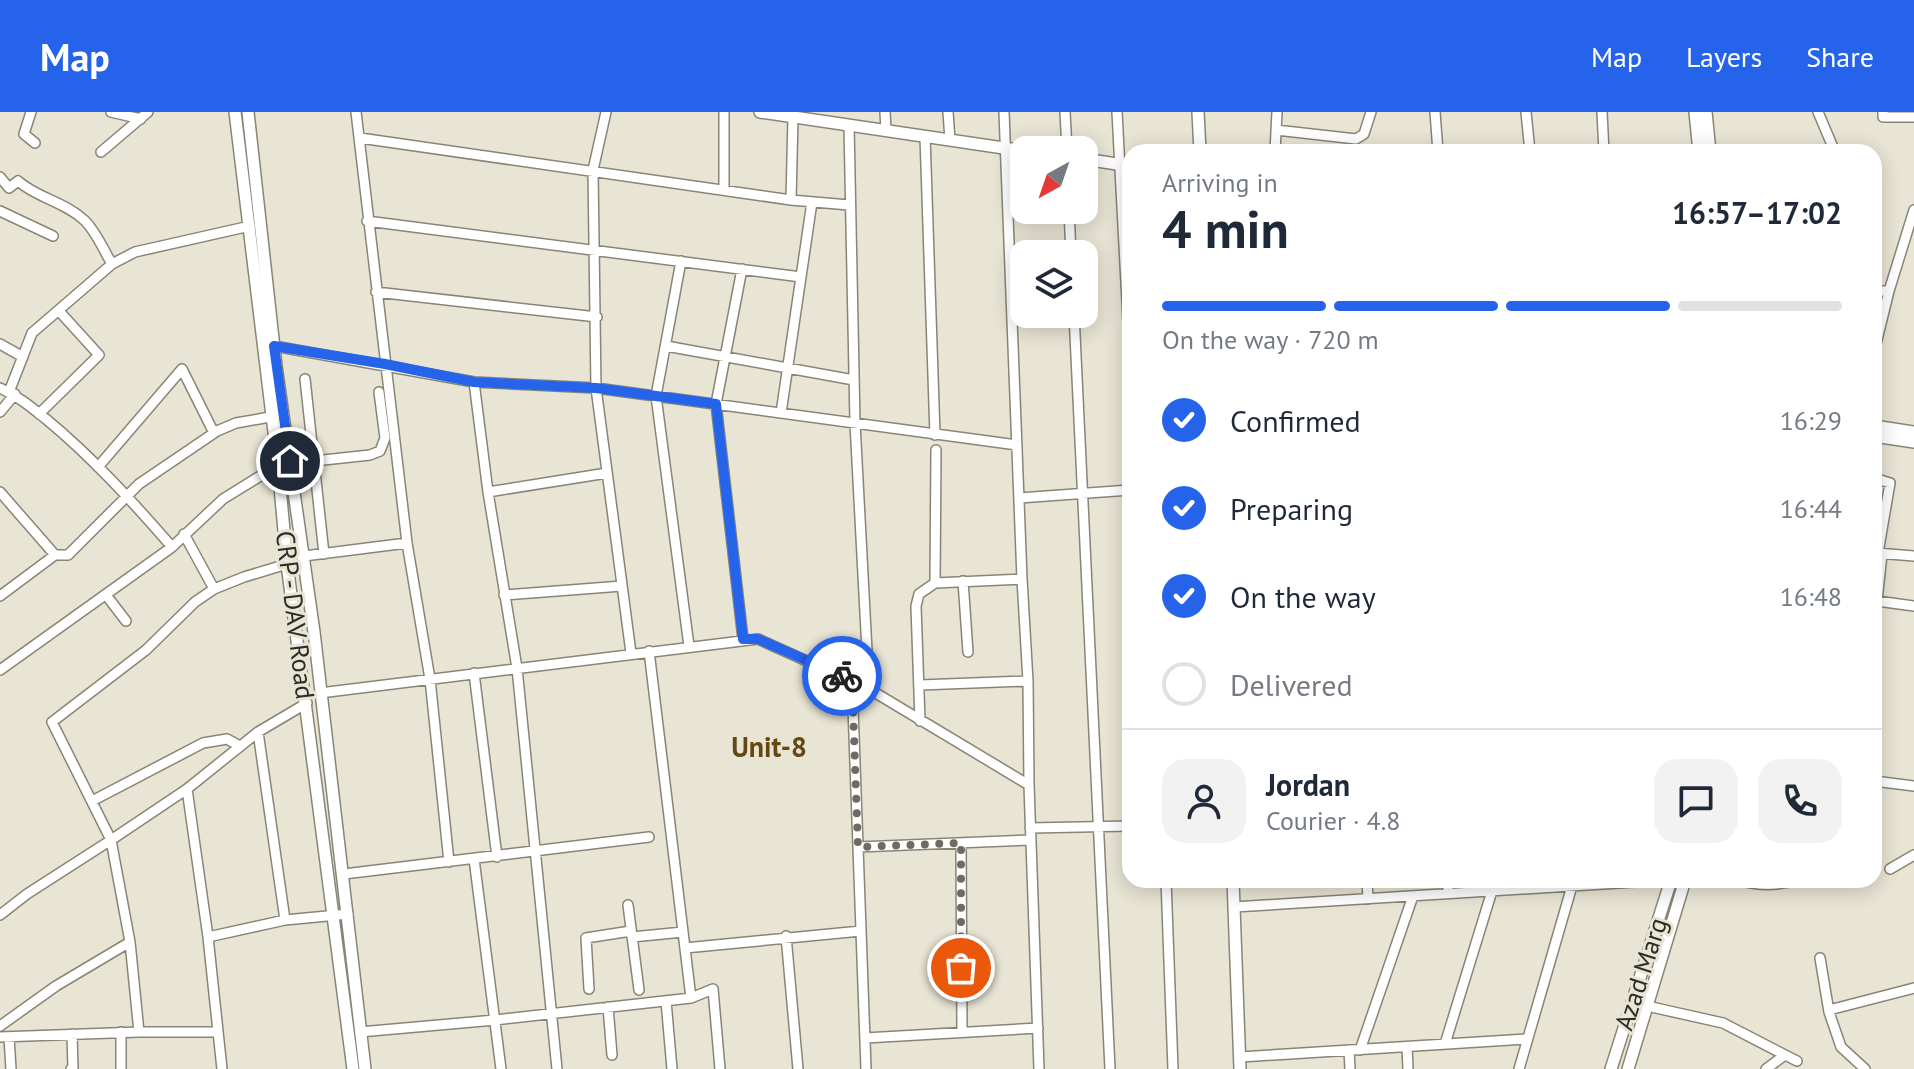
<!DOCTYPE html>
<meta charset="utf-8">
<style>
body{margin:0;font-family:"PT Sans",sans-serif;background:#f2f2f3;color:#1f2937;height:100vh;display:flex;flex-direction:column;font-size:30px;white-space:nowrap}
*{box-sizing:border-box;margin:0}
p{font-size:26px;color:#747a83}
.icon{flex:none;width:44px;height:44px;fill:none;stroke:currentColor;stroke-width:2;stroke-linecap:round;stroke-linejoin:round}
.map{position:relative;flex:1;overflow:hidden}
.drawer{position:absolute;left:1122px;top:32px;width:760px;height:744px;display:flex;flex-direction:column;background:#fff;border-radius:24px;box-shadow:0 4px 20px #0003}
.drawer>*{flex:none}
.needle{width:52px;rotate:220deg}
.controls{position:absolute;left:1010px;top:24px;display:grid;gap:16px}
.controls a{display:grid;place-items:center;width:88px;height:88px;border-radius:16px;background:#fff;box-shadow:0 4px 20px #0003;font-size:40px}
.pin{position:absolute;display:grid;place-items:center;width:68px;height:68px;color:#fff;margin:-34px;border:4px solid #fff;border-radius:50%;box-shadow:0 2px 8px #0007}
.courier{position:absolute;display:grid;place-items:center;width:80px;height:80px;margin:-40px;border:6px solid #2563eb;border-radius:50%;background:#fff;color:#222;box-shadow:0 2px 10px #0007}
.headline em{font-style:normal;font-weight:800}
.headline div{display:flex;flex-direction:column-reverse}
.headline{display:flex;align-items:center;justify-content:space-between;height:136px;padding:0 40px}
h1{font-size:52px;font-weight:800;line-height:60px}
.bar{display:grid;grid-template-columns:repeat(4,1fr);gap:12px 8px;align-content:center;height:96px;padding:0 40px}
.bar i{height:10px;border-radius:6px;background:#e0e1e3}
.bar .current{background:#2563eb}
.bar p{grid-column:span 4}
.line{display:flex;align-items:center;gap:20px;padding:0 40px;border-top:2px solid #e0e1e3}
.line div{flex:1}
.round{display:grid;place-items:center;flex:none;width:84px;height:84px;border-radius:24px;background:#f2f2f3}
ol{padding:0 40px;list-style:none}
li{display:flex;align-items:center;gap:24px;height:88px}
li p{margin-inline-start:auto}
li .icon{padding:8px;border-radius:50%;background:#2563eb;color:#fff;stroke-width:4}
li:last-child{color:#747a83}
li i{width:44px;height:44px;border:4px solid #e0e1e3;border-radius:50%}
header{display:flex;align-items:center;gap:48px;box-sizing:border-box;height:112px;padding:0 40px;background:#2563eb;color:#fff}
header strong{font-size:38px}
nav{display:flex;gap:44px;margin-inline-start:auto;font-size:28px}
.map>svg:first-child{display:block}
</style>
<header>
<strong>Map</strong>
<nav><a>Map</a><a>Layers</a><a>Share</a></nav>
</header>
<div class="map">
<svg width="1914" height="957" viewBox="0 0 1914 957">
<rect width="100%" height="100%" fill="#e9e5d5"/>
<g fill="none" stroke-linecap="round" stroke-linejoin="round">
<g stroke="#888576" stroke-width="12">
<path id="minor" d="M31 0 24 22 35 31
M111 0 141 7
M356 0 407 431 430 567 449 750
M606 0 593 58 596 276 631 541
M885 0 886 18
M948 0 950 28
M1004 0 1022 467 1028 569 1029 673 1039 957
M1065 0 1067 38
M1117 0 1130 247
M1435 0 1438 40
M1526 0 1530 40
M1602 0 1604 40
M1818 0 1835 40
M1883 0V5H1914
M849 13 855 311 869 577
M1276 18 1356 27 1364 22 1371 0
M925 24 935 323
M360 26 791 88 849 93
M101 40 148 0
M1275 40 1277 0
M0 65 9 76 18 69C37 86 65 90 84 108 96 119 104 139 112 152
M724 77V0
M791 88 793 5
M1069 98 1071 142
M0 99 53 124
M367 109 801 165
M681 149 656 284 689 534
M742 157 716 292 743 527
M1874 179H1889L1914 98
M376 180 597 205
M1074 202 1110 957
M0 232 23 245
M274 234 474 270 596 276 1017 333
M666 234 854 268
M1874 240 1889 179
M305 267 324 442
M474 270 488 380 517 556 557 957
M0 276C18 284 31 295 46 307 92 345 133 390 172 435
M9 280 32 221 112 152 135 140 250 114
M0 300 15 282
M781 301 812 90
M39 302 99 243 59 199
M314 349 370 343 380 339 385 326 379 280
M98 355 182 257 214 321
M1874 366 1890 371 1878 441
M0 380 55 443
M488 380 607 361
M1019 386 1130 378
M184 422 214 477
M1877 441 1914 444
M1882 442 1877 489 1914 494
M304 444 407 431
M963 469 968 540
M935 471 936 338
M106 483 126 509
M504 483 622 474
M0 484 55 443H68L139 372 217 319 236 311 270 305
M649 539 691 886
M0 558 172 435 223 387 278 353
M474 561 497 745
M852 568 866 957
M920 573 1028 569
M320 581 758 527 869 577 1029 673
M920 609 916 494 919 482 935 471 1022 467
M258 620 285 808
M1874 669 1914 674
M187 677 258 620 307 591
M92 689 203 631 227 627 240 634
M1030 716 1130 714
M961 731 962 919
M858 735 1031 728
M474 747 501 957
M1890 757 1914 743
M344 762 649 725
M1166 768 1173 957
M1367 768 1368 787
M1448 768V780
M1738 768C1762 775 1777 773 1800 768
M628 793 639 878
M1234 795 1667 768
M0 803 27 782 111 728 52 610 146 538 195 490 214 477 244 465 287 452
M786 824 798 957
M632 825 683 820
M685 836 861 819
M1820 846 1829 900 1841 935 1865 957
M589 877 586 826 631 819
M666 889 672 957
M1647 894 1723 911 1785 943 1766 957
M608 895 612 943
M1829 898 1914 876
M0 914 56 874 130 830
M139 920H218
M360 920 495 908 691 886 713 877 720 957
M0 925 139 920 130 830 111 728 187 677 208 825
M9 925 11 957
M865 926 1038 916
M1445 932 1492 779
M1407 935 1408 957
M1349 938 1350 957
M1360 938 1413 784
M1785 943 1797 949
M1240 945 1527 927
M71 957H73L72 922
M121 957V920
M222 957 208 825 285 808 348 802
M1519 957 1572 774"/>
</g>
<g stroke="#888576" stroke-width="14">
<path id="tertiary" d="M235 0 278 353 287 452 353 957
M248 0 276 254 314 520 365 957
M760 0 1024 39
M1198 0 1200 40
M1695 0 1699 40
M1706 0 1710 40
M1084 47 1130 54
M1874 314 1914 320
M1874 324 1914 330
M1233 768 1240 957
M1611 957 1671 768
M1628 957 1685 768"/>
</g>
<use href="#minor" stroke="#fff" stroke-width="9"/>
<use href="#tertiary" stroke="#fff" stroke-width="11"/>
</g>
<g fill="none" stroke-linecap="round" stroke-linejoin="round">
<path stroke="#6e6c62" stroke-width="8" stroke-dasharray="0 14.4" d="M842 564 852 568 858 735 961 731V856"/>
<path stroke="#2563eb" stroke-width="10" d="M290 349 274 234 385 252 474 270 596 276 716 292 743 527H758L842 564"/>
</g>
<g text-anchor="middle" stroke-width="6" stroke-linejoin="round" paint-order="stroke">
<g font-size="26" fill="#2c2b24" stroke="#e9e5d5">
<text transform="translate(295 503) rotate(83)" y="9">CRP - DAV Road</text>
<text transform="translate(1641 862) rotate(-72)" y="9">Azad Marg</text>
</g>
<g font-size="28" font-weight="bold" fill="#64480f" stroke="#e9e5d5">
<text x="769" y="645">Unit-8</text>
</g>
</g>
</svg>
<div class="controls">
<a><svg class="needle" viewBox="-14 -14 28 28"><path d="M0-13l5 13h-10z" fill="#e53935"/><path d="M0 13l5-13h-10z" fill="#747a83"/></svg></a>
<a><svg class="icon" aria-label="layers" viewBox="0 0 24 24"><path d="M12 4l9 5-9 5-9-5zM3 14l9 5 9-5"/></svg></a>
</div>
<div class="pin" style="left:961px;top:856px;background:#ea580c"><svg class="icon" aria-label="bag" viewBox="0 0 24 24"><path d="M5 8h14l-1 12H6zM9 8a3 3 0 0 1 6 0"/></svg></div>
<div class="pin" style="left:290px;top:349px;background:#1f2937"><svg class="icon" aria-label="home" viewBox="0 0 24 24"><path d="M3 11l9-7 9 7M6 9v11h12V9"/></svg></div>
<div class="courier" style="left:842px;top:564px"><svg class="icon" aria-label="bike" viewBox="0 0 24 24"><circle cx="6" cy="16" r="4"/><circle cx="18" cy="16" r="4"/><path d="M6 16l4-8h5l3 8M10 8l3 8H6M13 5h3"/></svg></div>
<section class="drawer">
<div class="headline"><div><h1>4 min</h1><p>Arriving in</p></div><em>16:57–17:02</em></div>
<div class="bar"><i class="current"></i><i class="current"></i><i class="current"></i><i></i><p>On the way · 720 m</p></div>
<ol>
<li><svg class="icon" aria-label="check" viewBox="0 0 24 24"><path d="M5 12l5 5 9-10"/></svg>Confirmed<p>16:29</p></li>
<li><svg class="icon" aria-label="check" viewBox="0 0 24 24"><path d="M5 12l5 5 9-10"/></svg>Preparing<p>16:44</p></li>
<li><svg class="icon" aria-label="check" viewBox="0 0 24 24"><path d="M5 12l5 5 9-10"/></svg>On the way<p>16:48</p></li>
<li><i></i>Delivered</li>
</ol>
<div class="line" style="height:144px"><a class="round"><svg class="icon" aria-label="person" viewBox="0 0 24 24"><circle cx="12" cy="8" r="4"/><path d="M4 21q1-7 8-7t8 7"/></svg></a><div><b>Jordan</b><p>Courier · 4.8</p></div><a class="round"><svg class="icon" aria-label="chat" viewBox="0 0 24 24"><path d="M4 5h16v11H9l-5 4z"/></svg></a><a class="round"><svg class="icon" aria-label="phone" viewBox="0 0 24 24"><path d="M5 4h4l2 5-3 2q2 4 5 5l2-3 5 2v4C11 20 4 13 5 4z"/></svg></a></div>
</section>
</div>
